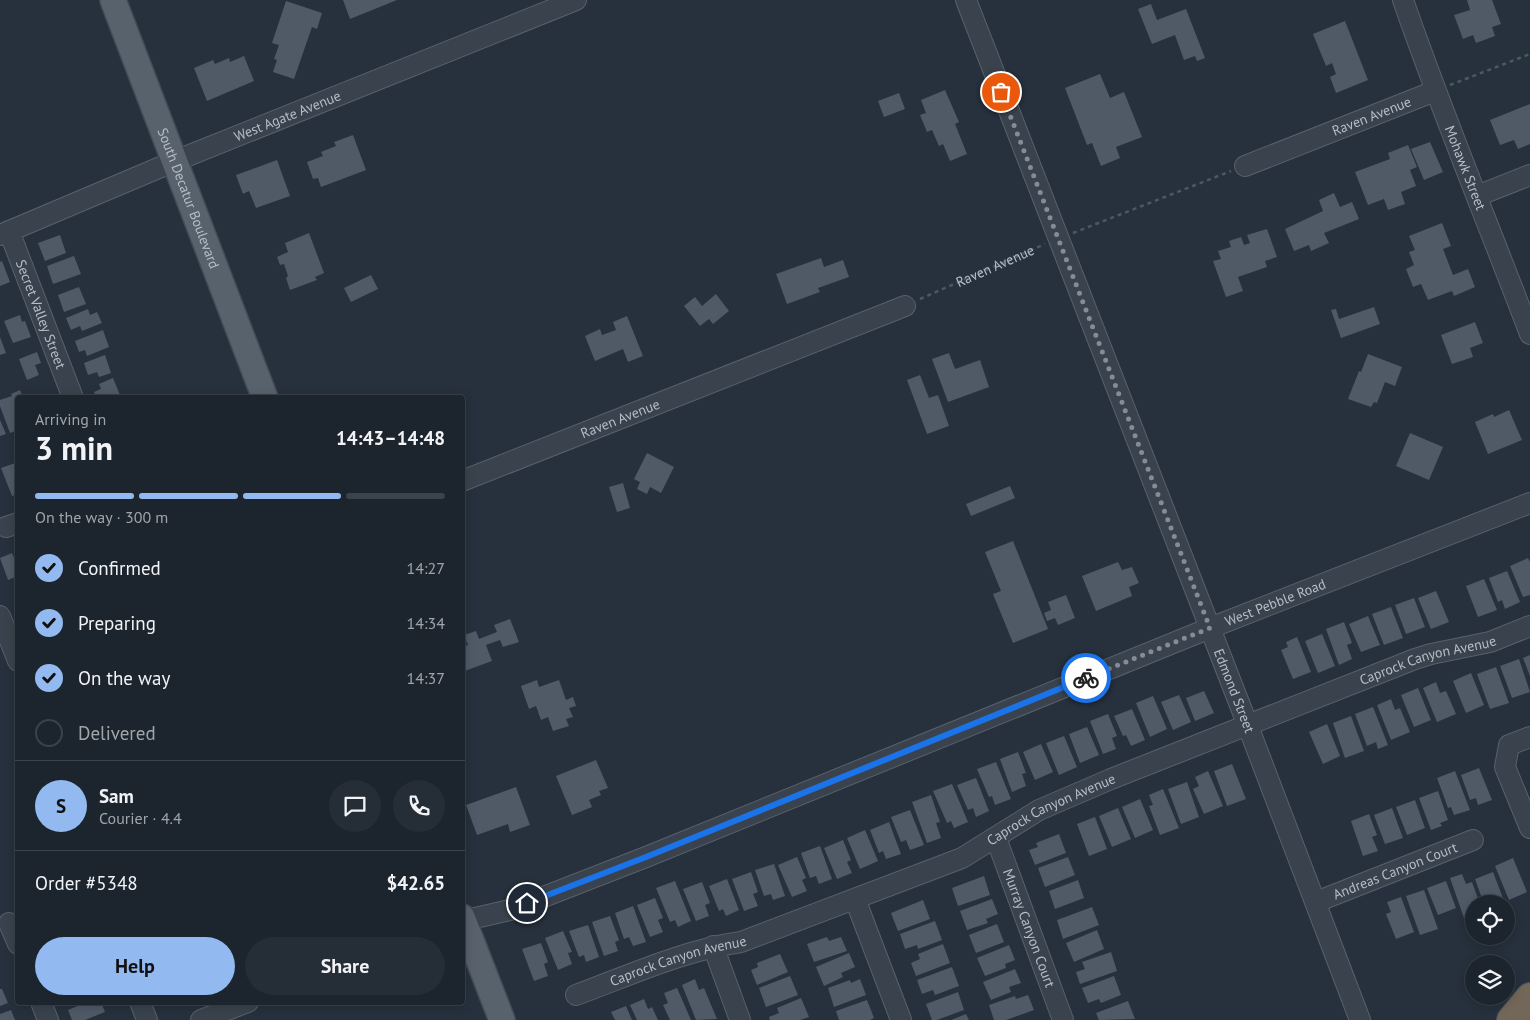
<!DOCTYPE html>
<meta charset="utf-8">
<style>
body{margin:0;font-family:"PT Sans",sans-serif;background:#252d36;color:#f1f3f6;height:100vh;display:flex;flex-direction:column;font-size:19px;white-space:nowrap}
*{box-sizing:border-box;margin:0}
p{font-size:16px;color:#a0a5aa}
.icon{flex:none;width:28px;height:28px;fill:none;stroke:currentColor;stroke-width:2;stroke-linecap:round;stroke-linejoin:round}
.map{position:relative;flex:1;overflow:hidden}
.details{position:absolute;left:15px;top:395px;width:450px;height:610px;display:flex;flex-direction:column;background:#1c252e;border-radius:5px;box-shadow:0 2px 12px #0003,0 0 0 1px #3a424a}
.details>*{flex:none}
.fabs{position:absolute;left:1465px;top:895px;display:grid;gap:10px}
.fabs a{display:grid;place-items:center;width:50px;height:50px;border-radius:50%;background:#1c252e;box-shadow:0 2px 12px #0003,0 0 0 1px #3a424a;font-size:25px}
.pin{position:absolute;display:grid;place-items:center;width:42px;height:42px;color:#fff;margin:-21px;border:2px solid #fff;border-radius:50%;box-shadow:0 1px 5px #0007}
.courier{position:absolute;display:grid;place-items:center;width:50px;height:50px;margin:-25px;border:4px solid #1a73e8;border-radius:50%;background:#fff;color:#222;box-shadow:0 1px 6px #0007}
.summary em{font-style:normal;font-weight:700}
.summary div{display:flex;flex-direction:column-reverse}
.summary{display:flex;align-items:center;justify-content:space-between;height:85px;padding:0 20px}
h1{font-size:32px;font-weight:700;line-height:38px}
.bar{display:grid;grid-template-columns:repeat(4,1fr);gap:8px 5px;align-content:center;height:60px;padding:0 20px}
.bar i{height:6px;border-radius:4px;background:#3a424a}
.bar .active{background:#93baf0}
.bar p{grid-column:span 4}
.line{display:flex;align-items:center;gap:12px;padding:0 20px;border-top:1px solid #3a424a}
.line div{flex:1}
.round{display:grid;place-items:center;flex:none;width:52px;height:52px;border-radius:26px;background:#252d36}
ol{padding:0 20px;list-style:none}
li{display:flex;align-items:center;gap:15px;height:55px}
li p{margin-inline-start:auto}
li .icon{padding:5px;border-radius:50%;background:#93baf0;color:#111;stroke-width:4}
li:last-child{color:#a0a5aa}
li i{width:28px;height:28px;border:2px solid #3a424a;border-radius:50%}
.primary-button{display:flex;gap:10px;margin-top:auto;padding:10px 20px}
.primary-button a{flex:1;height:58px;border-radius:30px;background:#93baf0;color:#111;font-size:20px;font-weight:700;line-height:58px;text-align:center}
.primary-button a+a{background:#252d36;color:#f1f3f6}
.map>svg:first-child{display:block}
</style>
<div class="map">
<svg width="1530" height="1020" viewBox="0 0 1530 1020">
<rect width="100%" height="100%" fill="#26313d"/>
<path fill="#505a67" d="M343 0H397L350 19Z
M1467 0H1492L1501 24 1492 27 1495 36 1476 43 1473 35 1463 39 1454 15 1470 10Z
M286 1 322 13 317 29 312 27 294 79 273 72 277 60 274 59 279 45 272 43Z
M1151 4 1157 20 1186 9 1205 58 1197 61 1195 56 1184 60 1175 35 1152 44 1138 9Z
M1345 21 1368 80 1336 93 1330 77 1336 74 1332 63 1326 66 1313 34Z
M244 56 254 81 207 101 194 68 213 60 215 64 229 58 230 62Z
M1100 74 1110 98 1124 92 1142 137 1116 147 1120 158 1101 166 1092 143 1087 145 1065 88Z
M945 90 959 122 955 124 967 154 950 161 943 144 939 146 932 130 927 132 920 115 926 113 921 100Z
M899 93 905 109 884 117 878 101Z
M1530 104V144L1518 149 1514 140 1500 145 1490 120Z
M353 135 366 170 321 187 318 178 313 179 307 162 323 156 321 152 336 146 334 142Z
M1430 142 1443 172 1424 180 1411 149Z
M1408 145 1417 167 1410 170 1416 186 1401 192 1405 204 1388 210 1384 199 1368 205 1355 172 1390 159 1388 153Z
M277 160 290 196 256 208 249 191 243 194 236 175Z
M1334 193 1340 207 1352 202 1359 219 1324 233 1329 243 1311 251 1309 245 1294 251 1285 229 1323 211 1319 200Z
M1442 223 1451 246 1443 249 1453 275 1468 269 1475 287 1454 296 1452 291 1428 300 1421 284 1413 287 1406 269 1414 265 1409 252 1415 250 1409 236Z
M1267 229 1277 257 1265 261 1267 267 1238 277 1243 291 1226 297 1213 261 1221 259 1218 251 1231 247 1229 241 1241 237 1244 245 1250 243 1247 235Z
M309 233 324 273 315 277 317 280 290 290 286 278 288 276 284 264 280 265 277 257 288 252 285 243Z
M60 235 66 253 45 261 38 243Z
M74 256 81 274 53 284 47 266Z
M821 258 824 267 843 260 849 277 818 288 820 292 787 304 776 274Z
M2 261 10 282 0 286V262Z
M371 275 378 289 351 302 344 288Z
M79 287 86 304 64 312 58 295Z
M716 294 729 311 713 324 709 319 700 326 684 306 695 297 702 306Z
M1374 307 1380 324 1341 338 1331 310 1336 309 1339 319Z
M88 309 90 315 97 312 102 323 82 331 80 326 71 330 66 318Z
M20 315 22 322 25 321 31 337 13 343 4 321Z
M627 316 643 356 628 362 623 349 595 361 585 336 600 329 602 335 616 330 613 322Z
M1475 322 1483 343 1470 348 1473 357 1452 364 1441 335Z
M103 330 109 347 87 356 85 350 79 352 75 341Z
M0 337 6 353 0 355Z
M37 352 41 363 35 365 39 375 27 380 19 359Z
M949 353 955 369 980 360 989 387 948 402 932 359Z
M1368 354 1402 367 1395 386 1385 382 1377 403 1374 402 1371 407 1348 399 1359 371 1361 372Z
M105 355 111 373 99 377 97 372 88 375 84 363Z
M920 375 929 398 938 395 949 426 927 434 907 380Z
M113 378 120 395 115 398H96L94 392 101 389 99 384Z
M20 390 23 398H18V430L10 433 0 406V400L12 396 11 394Z
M1509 410 1522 440 1488 454 1475 422 1493 414 1494 417Z
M0 420 6 434 0 436Z
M1410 433 1443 447 1429 480 1396 466Z
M647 453 674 467 661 493 650 487 647 494 637 489 640 482 634 479Z
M18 462V494L12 496 1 468Z
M623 483 630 508 617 512 609 487Z
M1010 486 1015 498 971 516 966 504Z
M1013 541 1048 629 1013 643 993 594 1001 591 985 552Z
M12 553 16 563 18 562V576L8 580 0 558Z
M1528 558 1530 562V595L1523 597 1510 566Z
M1118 562 1122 570 1132 567 1139 583 1129 587 1132 596 1096 611 1082 576Z
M1507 571 1520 602 1505 609 1502 600 1498 602 1489 578Z
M1484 579 1497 610 1478 617 1466 586Z
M1436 591 1449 622 1431 629 1418 598Z
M1066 595 1075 618 1058 625 1055 618 1047 621 1044 613 1051 610 1048 602Z
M1414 598 1425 627 1406 634 1395 605Z
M1391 607 1403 638 1384 645 1372 614Z
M1368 616 1380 645 1361 652 1349 624Z
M510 619 519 642 503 647 500 640 486 645 492 661 462 672V647L468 645 464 635 476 631 479 639 497 632 494 625Z
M1344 622 1352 643 1347 645 1352 659 1339 665 1326 629Z
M1322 634 1335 666 1318 673 1305 641Z
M1297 637 1311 672 1293 679 1281 650 1288 647 1286 642Z
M1530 655V676L1523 658Z
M1519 659 1530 692 1512 698 1500 666Z
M1496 667 1509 703 1490 709 1477 674Z
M1471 673 1484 705 1466 713 1453 681Z
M537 680 539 687 559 680 566 700 573 697 576 706 569 708 573 717 566 719 569 726 553 731 548 717 541 720 536 706 529 709 521 686Z
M1436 682 1440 693 1446 691 1456 714 1437 722 1423 688Z
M1418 688 1431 720 1414 727 1401 695Z
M1204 691 1214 713 1195 721 1186 698Z
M1179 695 1191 722 1173 730 1161 702Z
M1153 696 1167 729 1150 737 1136 703Z
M1391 699 1395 710 1400 708 1410 732 1391 740 1377 705Z
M1373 707 1388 745 1378 749 1376 742 1367 746 1355 714Z
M1132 709 1145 740 1131 746 1126 735 1123 736 1114 716Z
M1108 714 1117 736 1112 738 1116 749 1103 754 1090 721Z
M1351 716 1364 751 1345 758 1333 723Z
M1327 724 1340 756 1323 764 1309 732Z
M1087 727 1099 755 1080 763 1069 734Z
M1064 736 1077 767 1059 775 1046 743Z
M1041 744 1053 772 1035 780 1023 752Z
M1018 752 1026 773 1022 774 1026 786 1012 792 1000 759Z
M596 760 608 788 599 791 601 795 589 800 592 807 572 815 556 776Z
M996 762 1011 799 995 805 992 796 989 797 977 769Z
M1232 764 1246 799 1227 806 1214 771Z
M1479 768 1492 800 1478 805 1476 798 1470 800 1461 775Z
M1208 771 1223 806 1204 814 1193 789 1199 786 1195 777Z
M1455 771 1470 810 1454 815 1451 807 1448 808 1437 778Z
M976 778 989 811 976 817 973 808 968 810 957 785Z
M1187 782 1199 817 1181 824 1168 789Z
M952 784 968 822 954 828 951 821 947 823 933 791Z
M516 787 530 825 510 832 508 824 477 835 466 805Z
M1163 789 1179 828 1160 835 1149 806 1153 805 1149 795Z
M1438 791 1448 820 1440 823 1442 826 1431 830 1419 798Z
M931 795 940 822 936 823 941 838 927 843 912 802Z
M1140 799 1153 830 1135 838 1122 807Z
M1415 800 1425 828 1407 835 1396 807Z
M1118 808 1131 839 1112 847 1099 816Z
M1392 808 1403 838 1385 844 1374 815Z
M910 810 924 845 910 850 906 840 901 842 891 817Z
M1369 814 1377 835 1372 837 1378 851 1363 856 1351 821Z
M1095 817 1107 849 1089 856 1077 824Z
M889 822 901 854 886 859 883 851 879 853 870 830Z
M865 830 878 861 860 869 847 838Z
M1059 834 1066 853 1035 865 1029 850 1038 847 1036 843Z
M843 840 851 860 847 862 852 873 837 879 824 848Z
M820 846 832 879 819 884 816 876 810 878 801 853Z
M797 857 806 878 802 880 807 891 792 897 778 865Z
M1068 857 1075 875 1045 887 1038 868Z
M1513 858 1527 892 1509 900 1495 866Z
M774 864 785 896 773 900 771 894 764 896 755 870Z
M751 872 758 892 753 894 758 906 744 911 732 879Z
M1493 872 1504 901 1498 904H1484L1475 879Z
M1462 874 1466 884 1472 882 1480 904H1474V914L1464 918 1450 878Z
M984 876 990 895 958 906 952 888Z
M727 879 739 910 726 916 723 909 719 911 709 886Z
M1078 880 1084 898 1055 909 1049 891Z
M675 881 691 921 678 927 675 920 670 922 656 888Z
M1446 881 1456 908 1438 915 1427 888Z
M702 882 710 903 705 905 709 916 696 921 683 889Z
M1424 890 1438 929 1420 935 1406 896Z
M1401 897 1414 932 1396 939 1386 914 1391 912 1387 902Z
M655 898 663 918 658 920 663 932 650 937 637 905Z
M992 899 998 914 986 919 988 923 967 930 960 911Z
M923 900 930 919 898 931 891 913Z
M633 906 646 942 633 946 629 937 624 939 615 913Z
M1092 907 1099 925 1063 939 1057 920Z
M610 916 619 940 615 942 618 951 604 956 592 922Z
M935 921 942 940 918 949 917 945 905 949 900 934Z
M997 924 1004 942 976 953 969 935Z
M588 925 599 957 586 962 584 955 579 957 569 931Z
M1097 930 1104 949 1074 962 1066 943Z
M563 931 572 952 568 953 572 964 558 970 545 938Z
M827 937 829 941 841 937 847 951 814 962 807 944Z
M541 943 548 962 544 964 548 976 534 981 522 949Z
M943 944 950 963 916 976 911 963 920 959 918 954Z
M1009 945 1015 960 1005 964 1006 968 985 976 977 958Z
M1111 952 1117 971 1080 984 1076 972 1085 969 1082 962Z
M849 953 855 967 841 973 843 977 824 986 816 967Z
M780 954 788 972 757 985 751 970 758 967 757 963Z
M952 967 959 986 935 995 933 990 922 994 917 980Z
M1015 969 1021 983 1009 987 1011 992 991 1000 983 982Z
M790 976 798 995 766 1007 759 988Z
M1114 976 1121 995 1101 1003 1099 999 1088 1003 1082 988Z
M695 979 699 990 704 988 717 1019 696 1020 682 985Z
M860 979 866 995 834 1007 828 988 850 980 851 983Z
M677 988 691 1020H670L663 1005 668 1003 664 993Z
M0 989H2L8 1003 0 1006Z
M958 992 964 1010 937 1020H932L926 1004Z
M1028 995 1034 1010 1006 1020H994L989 1005 1015 996 1016 999Z
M801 998 809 1017 800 1020H770L769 1017 779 1013 777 1008Z
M644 999 648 1009 652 1007 658 1020H637L630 1005Z
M867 1000 874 1018 870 1020H839L836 1011Z
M1128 1001 1135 1019 1099 1020 1096 1013Z
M87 1002H101L105 1012 85 1020H72L68 1010Z
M626 1006 632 1020H615L611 1012Z
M11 1010 15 1020H0V1014Z
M966 1014 969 1020H951Z"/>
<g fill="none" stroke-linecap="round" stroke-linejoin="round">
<g stroke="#58616b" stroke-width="22">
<g id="minor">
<path id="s2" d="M966 0 1243 713 1360 1020"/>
<path id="s3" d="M1403 0C1442 113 1488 223 1530 334"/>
<path id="s4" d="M1245 166 1435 91"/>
<path d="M1477 196 1530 175"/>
<path id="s5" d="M9 231 73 398"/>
<path id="s6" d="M0 235 175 161 576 0"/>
<path id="s7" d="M462 481 905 306"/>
<path d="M6 527 18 523"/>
<path d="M0 616 18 661"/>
<path d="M1530 737 1509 745 1505 767 1530 828"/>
<path id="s8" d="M996 838 1063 1020"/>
<path d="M855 899 901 1020"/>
<path id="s9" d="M1316 902 1473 840"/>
<path id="s10" d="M462 921 510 910 646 857 1210 628 1530 503"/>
<path d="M9 923 18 944"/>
<path d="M713 946 740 1020"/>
<path id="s11" d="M576 995C630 975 684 950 741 942L962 858 1039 810 1111 779 1415 659 1431 654 1490 642 1530 626"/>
<path d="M41 1002 48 1020"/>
<path d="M140 1002 147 1020"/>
<path d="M201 1020 248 1002"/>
</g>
</g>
<g stroke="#434c56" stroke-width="28">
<g id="major">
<path id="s12" d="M113 0 265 398"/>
<path d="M462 917 502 1020"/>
</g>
</g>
<g stroke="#454e58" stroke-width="30">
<path id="highway" d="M1511 1020 1530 997"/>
</g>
<g stroke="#485b5d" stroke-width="2.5" stroke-dasharray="4 4" stroke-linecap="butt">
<path d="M1450 85 1530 54"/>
<path d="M1073 233 1231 171"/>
<path id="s1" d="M920 299 1045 244"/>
</g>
<use href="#minor" stroke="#3a434d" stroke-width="20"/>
<use href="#major" stroke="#58626d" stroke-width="25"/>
<use href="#highway" stroke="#726758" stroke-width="28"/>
</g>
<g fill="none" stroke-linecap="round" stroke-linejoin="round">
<path stroke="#848d97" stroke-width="5" stroke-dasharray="0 9" d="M1001 92 1210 628 1086 678"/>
<path stroke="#1a73e8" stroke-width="6" d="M527 903 646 857 1086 678"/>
</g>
<g text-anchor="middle" stroke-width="4.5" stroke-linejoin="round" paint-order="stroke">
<g font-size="14" fill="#b6bec8" stroke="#1f2832">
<text dy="5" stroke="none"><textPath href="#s6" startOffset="311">West Agate Avenue</textPath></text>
<text dy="5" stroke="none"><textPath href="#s4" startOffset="136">Raven Avenue</textPath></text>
<text dy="5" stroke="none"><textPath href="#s3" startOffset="179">Mohawk Street</textPath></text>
<text dy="5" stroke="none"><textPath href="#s12" startOffset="212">South Decatur Boulevard</textPath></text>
<text dy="5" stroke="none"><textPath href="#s1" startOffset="82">Raven Avenue</textPath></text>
<text dy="5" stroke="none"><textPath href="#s5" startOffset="89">Secret Valley Street</textPath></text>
<text dy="5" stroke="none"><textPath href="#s7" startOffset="170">Raven Avenue</textPath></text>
<text dy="5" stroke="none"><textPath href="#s10" startOffset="874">West Pebble Road</textPath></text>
<text dy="5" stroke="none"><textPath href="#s11" startOffset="918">Caprock Canyon Avenue</textPath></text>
<text dy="5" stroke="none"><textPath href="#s2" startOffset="741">Edmond Street</textPath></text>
<text dy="5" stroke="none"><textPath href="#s11" startOffset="512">Caprock Canyon Avenue</textPath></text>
<text dy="5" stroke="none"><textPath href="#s9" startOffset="85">Andreas Canyon Court</textPath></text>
<text dy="5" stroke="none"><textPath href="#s8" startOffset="96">Murray Canyon Court</textPath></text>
<text dy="5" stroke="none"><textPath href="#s11" startOffset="108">Caprock Canyon Avenue</textPath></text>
</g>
</g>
</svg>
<div class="fabs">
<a><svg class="icon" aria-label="locate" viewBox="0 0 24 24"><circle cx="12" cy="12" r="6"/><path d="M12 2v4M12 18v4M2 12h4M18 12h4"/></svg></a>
<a><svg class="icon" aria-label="layers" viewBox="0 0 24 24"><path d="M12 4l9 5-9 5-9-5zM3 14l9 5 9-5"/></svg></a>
</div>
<div class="pin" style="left:1001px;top:92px;background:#ea580c"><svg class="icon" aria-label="bag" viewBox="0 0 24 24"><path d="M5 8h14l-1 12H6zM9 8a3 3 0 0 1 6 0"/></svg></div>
<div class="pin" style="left:527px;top:903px;background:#1f2937"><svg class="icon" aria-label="home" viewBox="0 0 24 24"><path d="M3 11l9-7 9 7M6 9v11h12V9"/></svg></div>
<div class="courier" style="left:1086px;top:678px"><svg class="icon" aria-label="bike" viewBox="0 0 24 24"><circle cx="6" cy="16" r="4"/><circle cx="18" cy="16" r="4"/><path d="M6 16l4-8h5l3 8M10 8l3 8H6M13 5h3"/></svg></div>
<section class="details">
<div class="summary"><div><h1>3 min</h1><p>Arriving in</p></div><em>14:43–14:48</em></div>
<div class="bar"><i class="active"></i><i class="active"></i><i class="active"></i><i></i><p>On the way · 300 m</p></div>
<ol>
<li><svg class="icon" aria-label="check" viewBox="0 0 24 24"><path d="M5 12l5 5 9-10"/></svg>Confirmed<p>14:27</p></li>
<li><svg class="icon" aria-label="check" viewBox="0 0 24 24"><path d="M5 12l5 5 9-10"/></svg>Preparing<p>14:34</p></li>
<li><svg class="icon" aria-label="check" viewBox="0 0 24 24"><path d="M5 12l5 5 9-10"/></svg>On the way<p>14:37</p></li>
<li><i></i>Delivered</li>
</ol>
<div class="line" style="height:90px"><b class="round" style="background:#93baf0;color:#111">S</b><div><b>Sam</b><p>Courier · 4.4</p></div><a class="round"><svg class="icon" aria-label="chat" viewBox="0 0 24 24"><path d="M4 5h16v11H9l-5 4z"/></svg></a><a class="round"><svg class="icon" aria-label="phone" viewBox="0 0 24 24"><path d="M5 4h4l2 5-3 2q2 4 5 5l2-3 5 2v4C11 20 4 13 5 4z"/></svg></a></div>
<div class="line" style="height:65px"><div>Order #5348</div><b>$42.65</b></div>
<div class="primary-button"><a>Help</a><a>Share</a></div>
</section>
</div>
